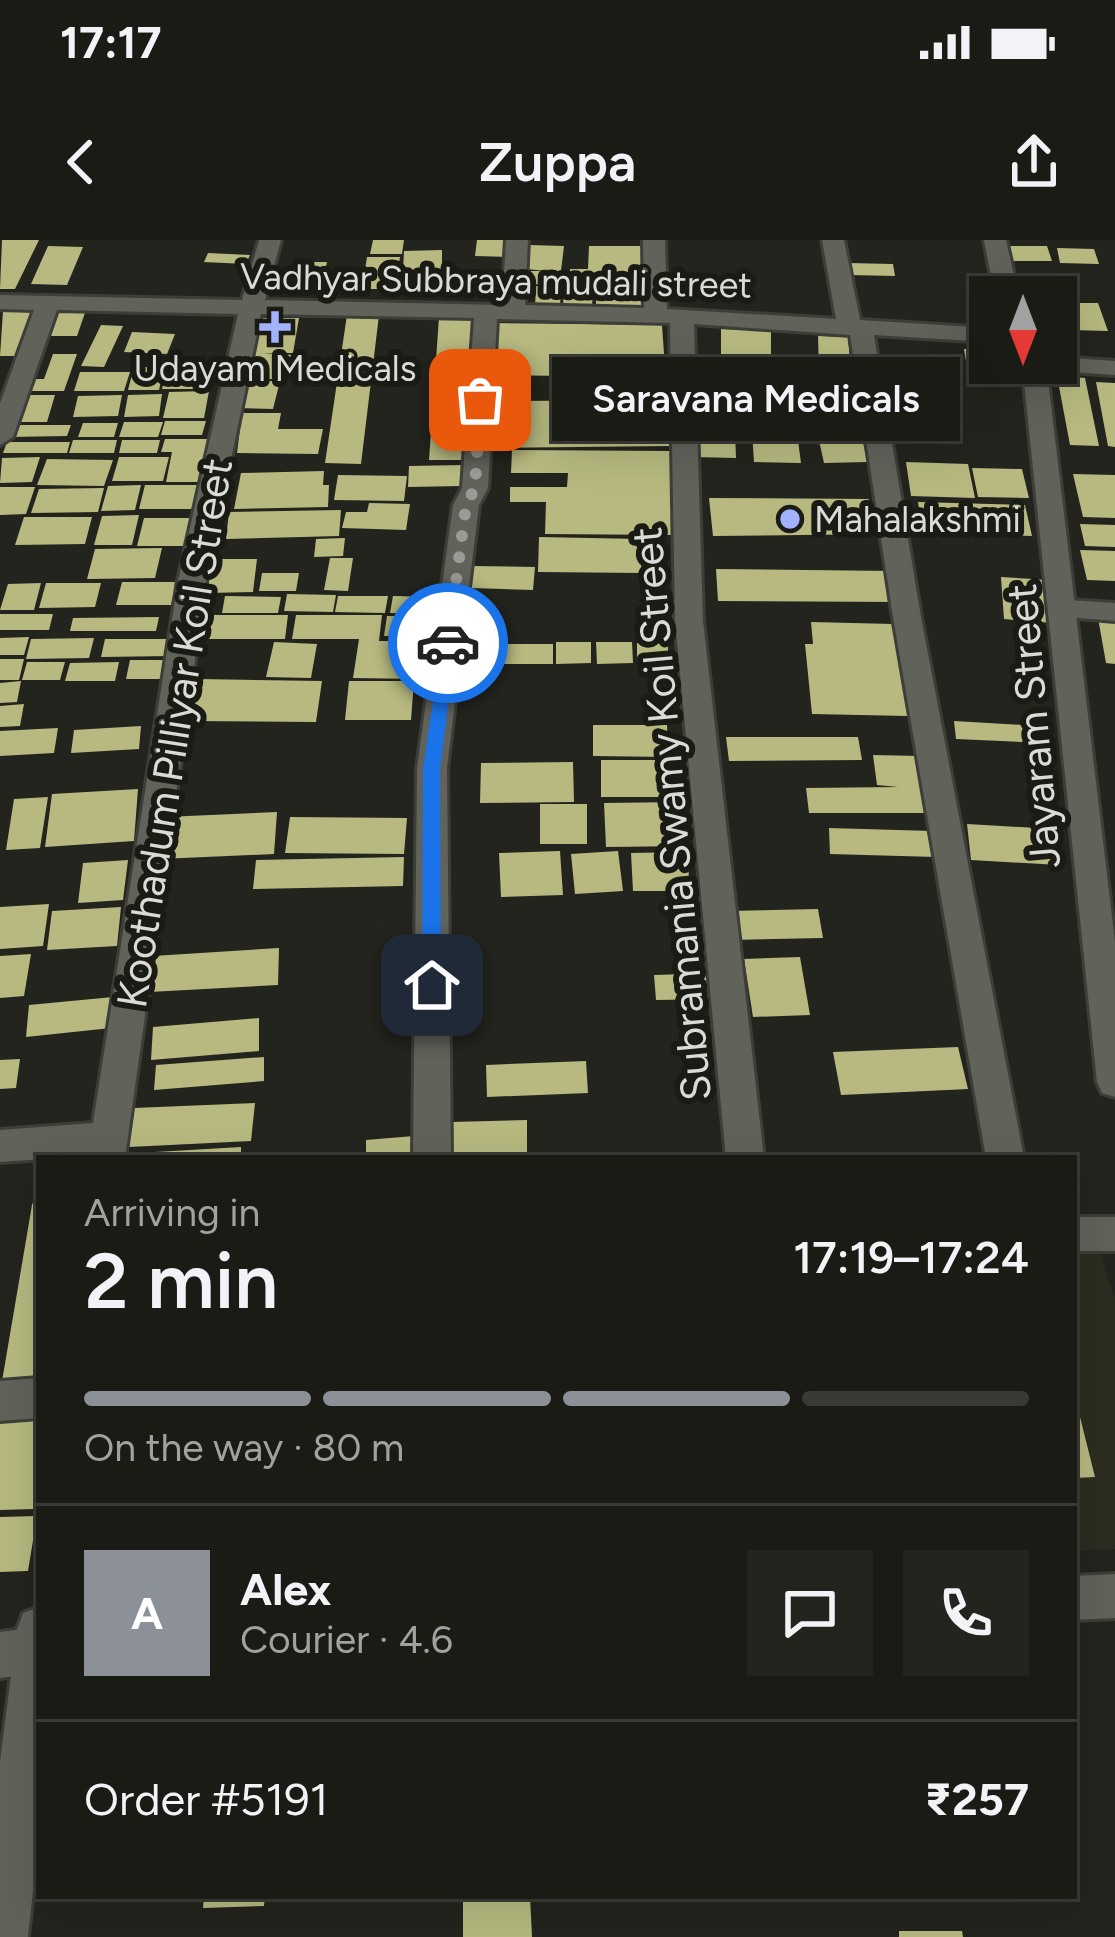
<!DOCTYPE html>
<meta charset="utf-8">
<style>
body{margin:0;font-family:Figtree,sans-serif;background:#24241f;color:#f1f3f6;height:100vh;display:flex;flex-direction:column;font-size:45px;white-space:nowrap}
*{box-sizing:border-box;margin:0}
p{font-size:39px;color:#a0a1a1}
.icon{flex:none;width:66px;height:66px;fill:none;stroke:currentColor;stroke-width:2;stroke-linecap:round;stroke-linejoin:round}
.map{position:relative;flex:1;overflow:hidden}
.drawer{position:absolute;left:36px;top:915px;width:1041px;height:744px;display:flex;flex-direction:column;background:#1b1b16;border-radius:0px;box-shadow:0 12px 48px #0002,0 0 0 3px #393935}
.drawer>*{flex:none}
.needle{width:78px;rotate:180deg}
.controls{position:absolute;left:969px;top:36px;display:grid;gap:24px}
.controls a{display:grid;place-items:center;width:108px;height:108px;border-radius:0px;background:#1b1b16;box-shadow:0 12px 48px #0002,0 0 0 3px #393935;font-size:60px}
.pin{position:absolute;display:grid;place-items:center;width:102px;height:102px;color:#fff;margin:-51px;border-radius:24px;box-shadow:0 6px 18px #0006}
.courier{position:absolute;display:grid;place-items:center;width:120px;height:120px;margin:-60px;border:9px solid #1a73e8;border-radius:50%;background:#fff;color:#222;box-shadow:0 3px 15px #0007}
.bubble{position:absolute;height:84px;border-radius:0px;background:#1b1b16;box-shadow:0 12px 48px #0002,0 0 0 3px #393935;font-size:39px;font-weight:600;line-height:84px;text-align:center}
.summary em{font-style:normal;font-weight:600}
.summary div{display:flex;flex-direction:column-reverse}
.summary{display:flex;align-items:center;justify-content:space-between;height:204px;padding:0 48px}
h1{font-size:78px;font-weight:600;line-height:90px}
.bar{display:grid;grid-template-columns:repeat(4,1fr);gap:18px 12px;align-content:center;height:144px;padding:0 48px}
.bar i{height:15px;border-radius:9px;background:#393935}
.bar .current{background:#8c9099}
.bar p{grid-column:span 4}
.line{display:flex;align-items:center;gap:30px;padding:0 48px;border-top:3px solid #393935}
.line div{flex:1}
.round{display:grid;place-items:center;flex:none;width:126px;height:126px;border-radius:0px;background:#24241f}
.status{display:flex;justify-content:space-between;align-items:center;height:84px;padding:0 60px;background:#1b1b16;direction:ltr}
.status svg{height:33px;fill:currentColor}
header{display:flex;justify-content:space-between;align-items:center;height:156px;padding:0 48px;background:#1b1b16;font-size:54px;font-weight:600}
.map>svg:first-child{display:block}
</style>
<div class="status"><b>17:17</b><svg viewBox="0 0 49 12"><path d="M0 12V9h3v3zM5 12V6h3v6zM10 12V3h3v9zM15 12V0h3v12zM26 1h20v11H26zM47 4h2v5h-2z"/></svg></div>
<header><svg class="icon" aria-label="back" viewBox="0 0 24 24"><path d="M15 5l-7 7 7 7"/></svg>Zuppa<svg class="icon" aria-label="share" viewBox="0 0 24 24"><path d="M12 15V3M7 8l5-5 5 5M5 13v7h14v-7"/></svg></header>
<div class="map">
<svg width="1115" height="1697" viewBox="0 0 1115 1697">
<rect width="100%" height="100%" fill="#24241e"/>
<path fill="#2c2c20" d="M1099 1010 1115 1060V1309L1074 1311V1011Z"/>
<path fill="#b7b980" d="M2 0H39L15 49H0Z
M373 0H404L402 14H370Z
M477 0H511L510 17 475 16Z
M529 5 564 6 561 31H567V45L521 44 523 31H547L526 29Z
M48 6 83 7 67 45 31 44Z
M589 6H650L643 46 645 69 596 70V47L630 45H578L593 47 592 67H563L564 46H572L570 29H588Z
M1008 6H1047L1052 21H1013Z
M1057 8 1094 9 1099 24 1060 23Z
M442 10V51L402 52 404 11Z
M208 13 250 15 246 24 204 22Z
M367 17H400L395 49H362Z
M293 22H327L320 50H286Z
M848 23 893 24 895 36 850 35Z
M536 46H561L560 68H535Z
M1062 63H1098L1108 91 1071 90Z
M52 67H87L77 96H40Z
M3 71H33L16 116H0Z
M347 75H379L361 224 325 223Z
M439 77H480L474 220H429Z
M261 78H299L293 113H263L293 115 287 139H247Z
M492 83 662 85 665 128H655L656 137 494 135Z
M101 85 123 86 104 127 81 126Z
M721 89 771 91V121L721 118Z
M132 92 175 94 167 114 124 112Z
M818 96 848 97 854 170H820Z
M964 109 990 110V123H1004L1005 128 967 127Z
M53 114H77L64 151H22L27 139H44Z
M169 125H215L209 149H162Z
M134 127H164L159 150H128Z
M80 132H130L124 151H74Z
M1057 136 1085 138 1099 206 1070 205Z
M246 141H280L273 169 238 168Z
M1096 142 1115 143V207L1108 206Z
M209 151 204 178H163L169 152Z
M162 154 159 176 124 177 128 155Z
M26 155H55L47 182H17Z
M122 155 118 176 73 177 78 156Z
M667 160 671 206 489 208V192H501V186H529V172H514V161Z
M242 173H281L278 189H323L318 214 237 213Z
M165 181H206L202 195H161Z
M124 182H163L158 197H119Z
M83 183H118L114 197H78Z
M12 185H71L67 196 9 197Z
M735 190 736 218 693 217V192Z
M752 192 797 193 801 223 754 222Z
M861 195 868 222 824 223 818 196Z
M165 199H210L206 242H166L172 212H161Z
M73 200H117L114 213H69Z
M122 200H160L157 213H119Z
M7 202H70L67 213H3Z
M512 210 671 211 675 295 545 294 546 262H510V247H567L568 233H511Z
M40 217 32 242 0 243 2 218Z
M119 217H169L163 241H112Z
M47 219 113 220 104 246 37 245Z
M906 222 968 224 975 258 911 256Z
M462 225 461 246 408 247 409 226Z
M972 228 1022 229 1029 258 978 257Z
M324 231 323 245H329L328 267 234 269 241 233Z
M1073 234 1115 235V278L1083 277Z
M338 235 407 236 404 261 334 260Z
M141 245 135 270 101 271 108 246Z
M145 245H201L196 269H139Z
M0 247H35L26 274 0 275Z
M104 248 98 272 31 273 39 249Z
M709 258 868 259 874 265 876 276H870L876 281 879 294 713 296Z
M918 262 1025 265 1032 296 923 293Z
M369 263 410 264 406 290 342 288 346 272H367Z
M341 270 339 296 226 299 229 272Z
M139 275 132 305H94L102 276Z
M24 277H92L85 304 15 305Z
M144 278H192L186 306H137Z
M1080 284 1115 285V307L1085 306Z
M539 297 641 299 642 333 538 332Z
M345 298 343 316 314 317 316 299Z
M162 308 155 338 87 339 95 309Z
M1080 310 1115 311V341L1087 340Z
M330 318H353L348 351 324 350Z
M213 319H257L253 352 207 353Z
M473 326 535 327 533 350 471 348Z
M716 329 893 331 898 362 718 361Z
M262 333H299L296 351H259Z
M1001 337 1048 340 1052 383 1004 379Z
M122 342H176L171 365H116Z
M41 343 34 370H0L8 344Z
M46 343H101L95 367 39 368Z
M287 354 336 355 333 372 284 371Z
M225 356 281 357 278 373H222Z
M338 356H388L385 373 335 372Z
M393 356 435 357 433 374 390 373Z
M0 374H53L49 390H0Z
M208 375H288L285 399H203Z
M296 375H382L379 401H423L419 439 353 438 359 399H292Z
M387 376 431 377 429 396H384Z
M159 377 156 391H70L73 378Z
M1098 378 1115 379V424L1106 423Z
M811 382 893 384 908 476 812 474 805 404H813Z
M29 397 24 415H0V398Z
M94 398 89 418 26 419 31 399Z
M105 399H174L170 416 101 417Z
M274 402 317 404 311 438 266 437Z
M556 402H591V423L556 424Z
M596 402H632L633 423 597 424Z
M637 403 668 404V424L637 422Z
M505 404H553V424H504Z
M0 419H24L19 440H0Z
M130 420H170L166 439H126Z
M27 422H65L60 440H22Z
M119 422 115 441H65L70 423Z
M199 439 322 441 316 482 190 481Z
M21 441 17 462 0 463V443Z
M349 441H414L411 480H345Z
M24 464 20 486 0 487V466Z
M954 481 1040 486 1043 503 956 499Z
M593 485H667L668 517 593 516Z
M141 486 139 509 71 513 74 490Z
M58 488 54 513 0 516V491Z
M726 497H858L862 520 729 521Z
M873 515 920 516 934 573H809L806 548 898 547 877 545Z
M601 520H684L686 557H601Z
M573 522 574 562 480 563 481 523Z
M138 549 134 601 45 607 52 554Z
M48 557 40 608 6 610 14 559Z
M684 562 688 606 606 607 604 563Z
M540 564H587V604H540Z
M277 572 274 614 160 619 165 577Z
M290 577 407 578 404 614 285 613Z
M967 584 1053 589 1059 625 971 620Z
M829 588 932 591 936 617 830 614Z
M560 611 563 655 501 657 499 613Z
M618 611 623 651 575 654 571 614Z
M687 612 690 651H633L631 613Z
M404 617 403 646 253 649 256 620Z
M128 620 123 660 78 663 83 623Z
M49 664 43 706 0 709V667Z
M121 667 117 706 47 710 52 671Z
M818 669 823 698 731 700 727 671Z
M279 708 278 745 149 752 153 716Z
M31 714 24 756 0 758V716Z
M800 717 810 775 753 777 744 719Z
M718 733 721 759 656 760 654 735Z
M113 757 111 788 26 797 29 765Z
M259 778V811L151 820 153 787Z
M958 807 968 849 841 855 833 812Z
M264 817V841L154 850 156 825Z
M20 819 16 848 0 849V820Z
M586 821 588 853 487 857 486 825Z
M255 863 251 901 129 907 134 868Z
M527 880V918H450L451 882Z
M414 896 415 918H366V900Z
M241 907V918H121V914Z
M39 946V1151L0 1153 32 965Z
M1076 1161 1095 1237 1074 1238Z
M39 1172V1234L33 1269 0 1270V1173Z
M37 1276 28 1331 0 1332V1277Z
M204 1656H265L264 1666 203 1668Z
M530 1656 532 1697H463V1659Z
M899 1691H962L963 1697H899Z"/>
<g fill="none" stroke-linecap="round" stroke-linejoin="round">
<g stroke="#3e3e39" stroke-width="6">
<path id="street" d="M259 0H281L265 60 502 65 506 0H528L525 65 644 68 643 0H665L667 69 836 79 822 0H844L860 80 990 88V102L874 95 921 377 1024 918H986L893 377 850 95 694 84 703 381 764 918H726L675 381 670 83 497 79 488 248 479 265 447 528 451 918H413L417 528 453 265 462 248 474 78 261 74 206 341 125 918 88 916 0 922V890L93 883 178 341 238 74 57 70 13 197 0 205V163L34 70 0 69V55L242 60Z
M1056 117 1115 121V135L1044 130 1032 123H1056Z
M1066 360 1115 363V381L1056 376 1052 369Z
M1074 977H1115V1011H1074Z
M39 1138V1178L0 1181V1141Z
M39 1367V1595L28 1697H0V1522L17 1389 23 1373Z"/>
</g>
<g stroke="#3e3e39" stroke-width="6">
<path id="secondary" d="M984 0H1006L1019 57H995Z
M1022 123H1046L1115 702V857L1102 853 1097 842Z
M1115 1334V1378L1074 1380V1336Z
M39 1387V1433L0 1438V1392Z"/>
</g>
<use href="#street" fill="#61625a" fill-rule="evenodd"/>
<use href="#secondary" fill="#61625a" fill-rule="evenodd"/>
</g>
<path fill="#1a73e8" d="M442 399 456 403 440 529 441 745 432 752 422 745 423 529Z"/>
<g fill="none" stroke-linecap="round" stroke-linejoin="round">
<path stroke="#9a9a96" stroke-width="12" stroke-dasharray="0 21.6" d="M448 403 466 265 475 248 480 160"/>
</g>
<g fill="#a3b2fd" stroke="#1a1b14" stroke-width="4.5">
<path d="M269 69h12v12h12v12h-12v12h-12v-12h-12v-12h12z"/>
<circle cx="790" cy="279" r="12"/>
</g>
<g text-anchor="middle" stroke-width="12" stroke-linejoin="round" paint-order="stroke">
<g font-size="36" fill="#dadad6" stroke="#1a1b14">
<text transform="translate(496 40) rotate(1)" y="13">Vadhyar Subbraya mudali street</text>
</g>
<g font-size="36" fill="#dadad6" stroke="#1a1b14">
<text x="275" y="141">Udayam Medicals</text>
<text x="814" y="292" text-anchor="start">Mahalakshmi</text>
</g>
<g font-size="42" fill="#dadad6" stroke="#1a1b14">
<text transform="translate(1033 486) rotate(-95)" y="15">Jayaram Street</text>
<text transform="translate(174 493) rotate(-81)" y="15">Koothadum Pilliyar Koil Street</text>
<text transform="translate(671 574) rotate(-95)" y="15">Subramania Swamy Koil Street</text>
</g>
</g>
</svg>
<div class="controls">
<a><svg class="needle" viewBox="-14 -14 28 28"><path d="M0-13l5 13h-10z" fill="#e53935"/><path d="M0 13l5-13h-10z" fill="#a0a1a1"/></svg></a>
</div>
<div class="pin" style="left:480px;top:160px;background:#ea580c"><svg class="icon" aria-label="bag" viewBox="0 0 24 24"><path d="M5 8h14l-1 12H6zM9 8a3 3 0 0 1 6 0"/></svg></div>
<div class="pin" style="left:432px;top:745px;background:#1f2937"><svg class="icon" aria-label="home" viewBox="0 0 24 24"><path d="M3 11l9-7 9 7M6 9v11h12V9"/></svg></div>
<div class="courier" style="left:448px;top:403px"><svg class="icon" aria-label="car" viewBox="0 0 24 24"><path d="M5 17H2v-5l4-1 3-4h7l3 4 3 1v5h-3M9 17h6M6 11h13"/><circle cx="7" cy="17" r="2"/><circle cx="17" cy="17" r="2"/></svg></div>
<div class="bubble" style="left:552px;top:117px;width:408px">Saravana Medicals</div>
<section class="drawer">
<div class="summary"><div><h1>2 min</h1><p>Arriving in</p></div><em>17:19–17:24</em></div>
<div class="bar"><i class="current"></i><i class="current"></i><i class="current"></i><i></i><p>On the way · 80 m</p></div>
<div class="line" style="height:216px"><b class="round" style="background:#8c9099;color:#fff">A</b><div><b>Alex</b><p>Courier · 4.6</p></div><a class="round"><svg class="icon" aria-label="chat" viewBox="0 0 24 24"><path d="M4 5h16v11H9l-5 4z"/></svg></a><a class="round"><svg class="icon" aria-label="phone" viewBox="0 0 24 24"><path d="M5 4h4l2 5-3 2q2 4 5 5l2-3 5 2v4C11 20 4 13 5 4z"/></svg></a></div>
<div class="line" style="height:156px"><div>Order #5191</div><b>₹257</b></div>
</section>
</div>
